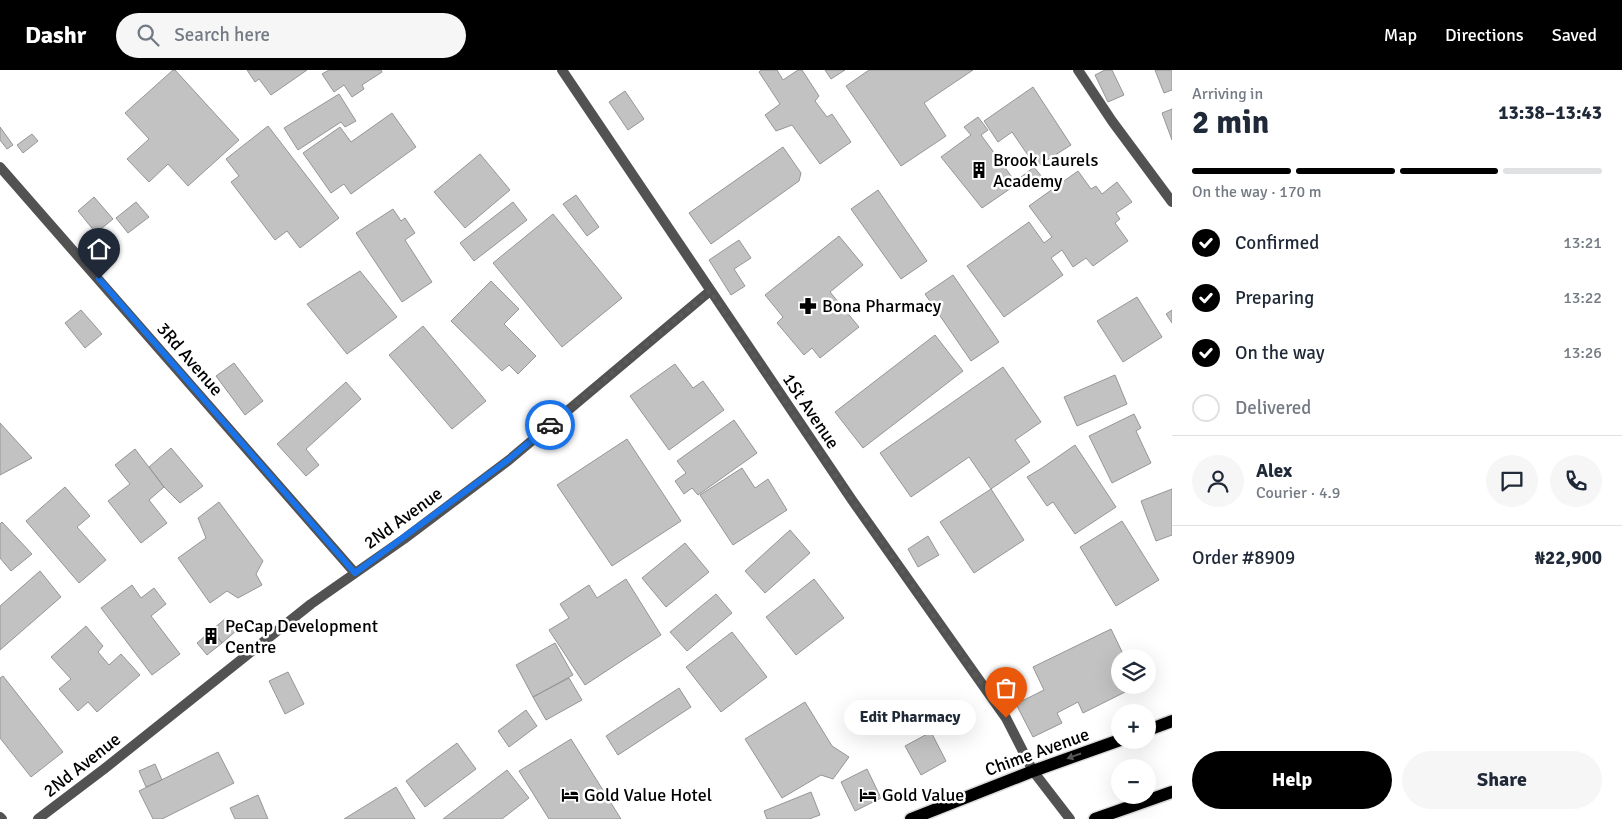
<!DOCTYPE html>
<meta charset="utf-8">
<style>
body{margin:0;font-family:Signika,sans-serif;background:#f6f6f7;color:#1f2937;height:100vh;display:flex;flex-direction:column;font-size:19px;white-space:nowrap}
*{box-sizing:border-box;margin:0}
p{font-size:16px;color:#747a83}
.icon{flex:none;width:28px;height:28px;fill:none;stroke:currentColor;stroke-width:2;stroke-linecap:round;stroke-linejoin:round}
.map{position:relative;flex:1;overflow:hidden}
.drawer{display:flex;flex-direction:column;background:#fff;width:450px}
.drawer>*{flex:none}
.fabs{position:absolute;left:1111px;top:579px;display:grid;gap:10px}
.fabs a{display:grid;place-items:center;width:45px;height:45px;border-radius:50%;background:#fff;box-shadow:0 5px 20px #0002;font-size:25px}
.pin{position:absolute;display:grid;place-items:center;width:42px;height:42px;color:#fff;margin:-51px -21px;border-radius:50% 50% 50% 0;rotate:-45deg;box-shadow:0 0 5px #0007}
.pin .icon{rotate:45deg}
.courier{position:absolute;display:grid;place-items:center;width:50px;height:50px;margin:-25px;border:4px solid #1a73e8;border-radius:50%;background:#fff;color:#222;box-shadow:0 1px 6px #0007}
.bubble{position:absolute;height:35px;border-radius:18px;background:#fff;box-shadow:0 5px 20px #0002;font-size:16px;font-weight:700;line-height:35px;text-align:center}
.overview em{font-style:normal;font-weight:700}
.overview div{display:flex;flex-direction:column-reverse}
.overview{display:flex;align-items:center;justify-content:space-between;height:85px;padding:0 20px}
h1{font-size:32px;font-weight:700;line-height:38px}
.bar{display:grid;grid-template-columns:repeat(4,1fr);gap:8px 5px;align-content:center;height:60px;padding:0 20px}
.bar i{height:6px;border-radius:4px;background:#e0e1e3}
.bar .selected{background:#000}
.bar p{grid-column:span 4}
.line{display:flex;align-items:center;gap:12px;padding:0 20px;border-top:1px solid #e0e1e3}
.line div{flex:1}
.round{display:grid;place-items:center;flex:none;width:52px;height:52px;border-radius:26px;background:#f6f6f7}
ol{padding:0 20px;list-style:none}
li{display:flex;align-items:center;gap:15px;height:55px}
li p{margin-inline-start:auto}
li .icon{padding:5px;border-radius:50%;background:#000;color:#fff;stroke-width:4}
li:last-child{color:#747a83}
li i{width:28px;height:28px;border:2px solid #e0e1e3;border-radius:50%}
.cta{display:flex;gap:10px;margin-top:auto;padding:10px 20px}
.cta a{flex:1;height:58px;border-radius:30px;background:#000;color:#fff;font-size:20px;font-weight:700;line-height:58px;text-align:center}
.cta a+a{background:#f6f6f7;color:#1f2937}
header{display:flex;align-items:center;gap:30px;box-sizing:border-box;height:70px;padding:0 25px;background:#000;color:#fff}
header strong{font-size:24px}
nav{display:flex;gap:28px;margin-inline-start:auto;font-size:18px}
.search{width:350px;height:45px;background:#f6f6f7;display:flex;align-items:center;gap:12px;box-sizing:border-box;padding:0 18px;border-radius:28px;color:#747a83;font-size:19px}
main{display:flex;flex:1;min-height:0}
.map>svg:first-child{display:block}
</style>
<header>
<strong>Dashr</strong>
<div class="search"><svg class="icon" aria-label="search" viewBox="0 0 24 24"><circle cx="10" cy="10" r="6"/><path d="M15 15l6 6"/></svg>Search here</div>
<nav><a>Map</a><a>Directions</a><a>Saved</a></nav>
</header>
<main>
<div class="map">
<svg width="1172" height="749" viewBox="0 0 1172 749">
<rect width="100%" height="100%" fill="#fff"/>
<path fill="#c2c2c2" stroke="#969696" d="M173 0H175L239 70 188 116 168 94 149 112 127 89 149 69 125 43Z
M247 0H307L271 25 259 9 255 12Z
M329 0H381L382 2 362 15 364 19 352 27 344 15 334 22 322 4Z
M761 0H777L783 10 798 0H802L819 26 815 31 827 47 832 44 851 72 820 94 792 55 776 61 765 45 780 34 759 2Z
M825 0H845L831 9Z
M869 0H973L924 33 946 66 901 96 846 16Z
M1105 0H1112L1124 25 1108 32 1095 5Z
M1155 0H1172V20L1164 23Z
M1033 17 1071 75 1036 97 1012 62 998 72 984 51Z
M625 21 644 49 628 60 609 32Z
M339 24 356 51 345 57 341 52 298 80 284 58Z
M1172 39V70L1162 43Z
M392 43 416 77 351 124 344 114 331 123 303 83 340 57 351 72Z
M978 47 988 60 981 65 1017 114 982 138 941 87 971 65 964 57Z
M268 56 339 148 300 178 287 161 275 170 231 112 239 106 226 89Z
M0 57 13 75 7 79 0 70Z
M32 64 38 71 23 83 17 75Z
M783 77 801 103 799 111 711 174 689 143Z
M480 84 510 120 465 158 434 122Z
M1034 97 1042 107 1029 117 1021 107Z
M1078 101 1091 119 1096 116 1102 124 1117 112 1132 132 1116 143 1120 149 1115 153 1128 171 1093 196 1086 188 1073 197 1062 180 1051 188 1063 205 1004 247 967 196 1029 152 1044 173 1052 167 1029 136Z
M878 120 927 191 901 209 851 139Z
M576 125 599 157 587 166 563 134Z
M94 127 113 149 96 163 78 141Z
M136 132 149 147 128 163 116 148Z
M513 132 527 150 474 191 460 173Z
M393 139 401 151 405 148 415 163 405 170 432 212 402 232 356 163Z
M553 144 622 228 562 277 493 193Z
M839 166 863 195 830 222 859 257 820 288 812 278 804 285 777 253 783 247 765 225Z
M739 170 751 188 734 199 745 216 731 225 709 190Z
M360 201 397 247 347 284 307 234Z
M953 205 999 272 971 291 925 224Z
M491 211 519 239 504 254 536 286 518 304 509 295 502 301 451 251Z
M1137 227 1162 267 1123 292 1097 251Z
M81 240 102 264 85 278 65 253Z
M1172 240V253L1166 244Z
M423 256 486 331 452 359 389 285Z
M935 265 963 301 863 378 835 342Z
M234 293 263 331 245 345 216 306Z
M675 294 693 318 703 311 724 340 669 380 630 326Z
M1003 297 1041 352 1015 370 1030 392 991 419 969 387 911 427 880 383Z
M1115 305 1127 334 1077 356 1064 327Z
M346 312 361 329 306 379 319 395 306 406 277 374Z
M1134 344 1141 358 1136 361 1151 393 1112 413 1089 366Z
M734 350 757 383 698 425 692 418 684 424 675 411 686 403 677 391Z
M0 353 32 388 0 405Z
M627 369 681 451 612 496 557 415Z
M1075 375 1116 437 1075 464 1053 432 1047 436 1027 407 1042 398Z
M171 378 203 416 180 433 164 417 149 397Z
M135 379 164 417 149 430 167 453 141 473 108 431 130 414 115 395Z
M742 398 755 418 768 409 787 440 733 475 700 425Z
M65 417 90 446 77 457 106 490 79 513 26 451Z
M991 419 1024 470 974 503 940 452Z
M1172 419V465L1156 471 1141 431Z
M219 432 263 491 256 504 262 515 238 528 227 521 210 533 178 488 206 468 198 448Z
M1122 451 1159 510 1116 536 1080 477Z
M2 452 32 484 11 501 0 488V454Z
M790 460 810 483 765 523 745 501Z
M928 466 939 485 918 497 908 479Z
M685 473 709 502 666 537 642 508Z
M40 501 61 527 0 580V536Z
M626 509 661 565 585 615 549 560 569 548 560 534 589 515 597 528Z
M814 509 844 548 796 585 766 547Z
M132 515 141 528 154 518 166 534 151 546 180 584 152 605 101 538Z
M716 524 732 543 687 581 670 562Z
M226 548 236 561 222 573 212 560Z
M86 556 103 576 98 582 109 595 121 584 140 605 97 642 88 632 78 641 59 619 71 609 51 587Z
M1111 559 1125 588H1120V615H1139L1083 643 1078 632 1057 643 1062 653 1033 667 1016 634 1044 620 1033 597Z
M212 560 222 573 207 585 197 573Z
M732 562 767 607 721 642 686 597Z
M555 573 573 605 533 627 516 595Z
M288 602 304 634 285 644 269 611Z
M3 606 63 682 31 707 0 668V608Z
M569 608 582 630 546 650 533 627Z
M679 618 691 637 618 685 606 666Z
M805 632 832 676 849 687 833 709 821 705 782 728 745 669Z
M526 640 537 656 509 677 498 661Z
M931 662 946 691 921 705 905 676Z
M571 669 621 749H549L519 701Z
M457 673 476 699 425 737 406 711Z
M218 682 234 713 162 749H153L139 721Z
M155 694 162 710 146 717 139 701Z
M867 699 881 728 855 741 841 712Z
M507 700 529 728 502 749H443Z
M396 717 415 749H344Z
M811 722 820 745 809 749H767L764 741Z
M258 725 268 749H235L230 738Z"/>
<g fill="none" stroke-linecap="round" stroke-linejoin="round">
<g stroke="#dbdbdb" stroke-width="15">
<path id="primary" d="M1148 660 1172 651
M911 749 1033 701 1120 670
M1095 749 1172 722"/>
</g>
<path stroke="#525252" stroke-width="10" d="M562 0 852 430 1006 648 1033 701 1070 749
M1078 0 1112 51 1172 132
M0 97 355 503
M0 747 2 749
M38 749 104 699 311 534 404 469 509 390 710 221"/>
<use href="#primary" stroke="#000" stroke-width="12"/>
</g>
<defs><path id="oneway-solid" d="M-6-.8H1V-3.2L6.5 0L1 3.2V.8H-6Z" transform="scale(1.25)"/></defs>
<use fill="#595959" href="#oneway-solid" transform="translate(1074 686) rotate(161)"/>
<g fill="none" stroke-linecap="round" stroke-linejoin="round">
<path stroke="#595959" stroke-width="5" stroke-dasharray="0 9" d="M550 355 710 221 852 430 1006 648"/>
<path stroke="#1a73e8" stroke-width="6" d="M99 209 355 503 508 390 550 355"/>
</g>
<defs>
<g id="building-bare" transform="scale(1.35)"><path d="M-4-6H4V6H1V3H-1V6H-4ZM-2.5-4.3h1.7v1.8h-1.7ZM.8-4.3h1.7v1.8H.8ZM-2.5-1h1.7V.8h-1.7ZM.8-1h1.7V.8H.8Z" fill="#000" stroke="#fff" stroke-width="2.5" paint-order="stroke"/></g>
<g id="pharmacy-bare" transform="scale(1.35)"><path d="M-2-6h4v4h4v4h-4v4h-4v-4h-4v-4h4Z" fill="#000" stroke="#fff" stroke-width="2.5" paint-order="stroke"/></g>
<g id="hotel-bare" transform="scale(1.35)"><path d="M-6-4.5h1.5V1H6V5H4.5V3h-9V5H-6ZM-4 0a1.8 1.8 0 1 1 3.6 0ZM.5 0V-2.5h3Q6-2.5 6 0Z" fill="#000" stroke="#fff" stroke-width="2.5" paint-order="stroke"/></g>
</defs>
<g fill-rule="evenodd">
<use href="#building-bare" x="979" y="100"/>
<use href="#pharmacy-bare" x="808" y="236"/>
<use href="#building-bare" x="211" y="566"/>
<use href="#hotel-bare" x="570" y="725"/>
<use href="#hotel-bare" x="868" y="725"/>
</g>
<g text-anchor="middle" stroke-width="5" stroke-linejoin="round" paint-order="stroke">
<g font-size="18" fill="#000" stroke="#fff" text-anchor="start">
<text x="993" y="96">Brook Laurels<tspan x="993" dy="21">Academy</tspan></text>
<text x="822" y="242">Bona Pharmacy</text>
<text x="225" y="562">PeCap Development<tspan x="225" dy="21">Centre</tspan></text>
<text x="584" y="731">Gold Value Hotel</text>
<text x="882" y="731">Gold Value</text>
</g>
<g font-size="18" fill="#000" stroke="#fff">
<text transform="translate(190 289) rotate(49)" y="6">3Rd Avenue</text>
<text transform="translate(811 341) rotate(56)" y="6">1St Avenue</text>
<text transform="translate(403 448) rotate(-36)" y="6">2Nd Avenue</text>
<text transform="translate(1037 682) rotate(-20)" y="6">Chime Avenue</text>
<text transform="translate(82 695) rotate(-38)" y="6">2Nd Avenue</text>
</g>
</g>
</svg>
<div class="fabs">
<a><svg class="icon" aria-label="layers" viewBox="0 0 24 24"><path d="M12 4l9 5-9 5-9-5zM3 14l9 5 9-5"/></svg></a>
<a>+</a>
<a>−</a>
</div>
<div class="pin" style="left:1006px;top:648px;background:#ea580c"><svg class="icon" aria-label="bag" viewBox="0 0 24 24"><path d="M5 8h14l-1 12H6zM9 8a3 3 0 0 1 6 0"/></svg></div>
<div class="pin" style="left:99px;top:209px;background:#1f2937"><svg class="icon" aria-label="home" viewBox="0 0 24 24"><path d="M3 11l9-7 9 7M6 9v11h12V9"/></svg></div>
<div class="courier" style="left:550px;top:355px"><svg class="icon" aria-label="car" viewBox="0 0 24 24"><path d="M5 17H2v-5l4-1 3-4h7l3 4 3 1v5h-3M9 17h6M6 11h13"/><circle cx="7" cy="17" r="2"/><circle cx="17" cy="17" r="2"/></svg></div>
<div class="bubble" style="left:844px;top:630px;width:132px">Edit Pharmacy</div>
</div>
<section class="drawer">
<div class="overview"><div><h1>2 min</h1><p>Arriving in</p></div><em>13:38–13:43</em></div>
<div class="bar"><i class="selected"></i><i class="selected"></i><i class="selected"></i><i></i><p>On the way · 170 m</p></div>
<ol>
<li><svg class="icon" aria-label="check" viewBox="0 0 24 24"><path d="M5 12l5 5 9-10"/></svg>Confirmed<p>13:21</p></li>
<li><svg class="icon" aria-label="check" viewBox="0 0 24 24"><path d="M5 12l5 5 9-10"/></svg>Preparing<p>13:22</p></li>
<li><svg class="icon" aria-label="check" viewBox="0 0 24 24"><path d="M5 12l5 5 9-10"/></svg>On the way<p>13:26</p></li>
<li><i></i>Delivered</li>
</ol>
<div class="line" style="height:90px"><a class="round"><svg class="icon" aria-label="person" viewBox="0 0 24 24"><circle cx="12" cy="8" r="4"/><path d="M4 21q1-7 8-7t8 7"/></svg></a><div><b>Alex</b><p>Courier · 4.9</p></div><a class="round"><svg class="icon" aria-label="chat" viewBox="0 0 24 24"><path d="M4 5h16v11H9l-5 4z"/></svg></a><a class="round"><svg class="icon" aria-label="phone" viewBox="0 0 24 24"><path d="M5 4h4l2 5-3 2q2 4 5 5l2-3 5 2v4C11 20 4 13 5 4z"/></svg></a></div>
<div class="line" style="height:65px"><div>Order #8909</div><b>₦22,900</b></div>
<div class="cta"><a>Help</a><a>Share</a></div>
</section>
</main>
